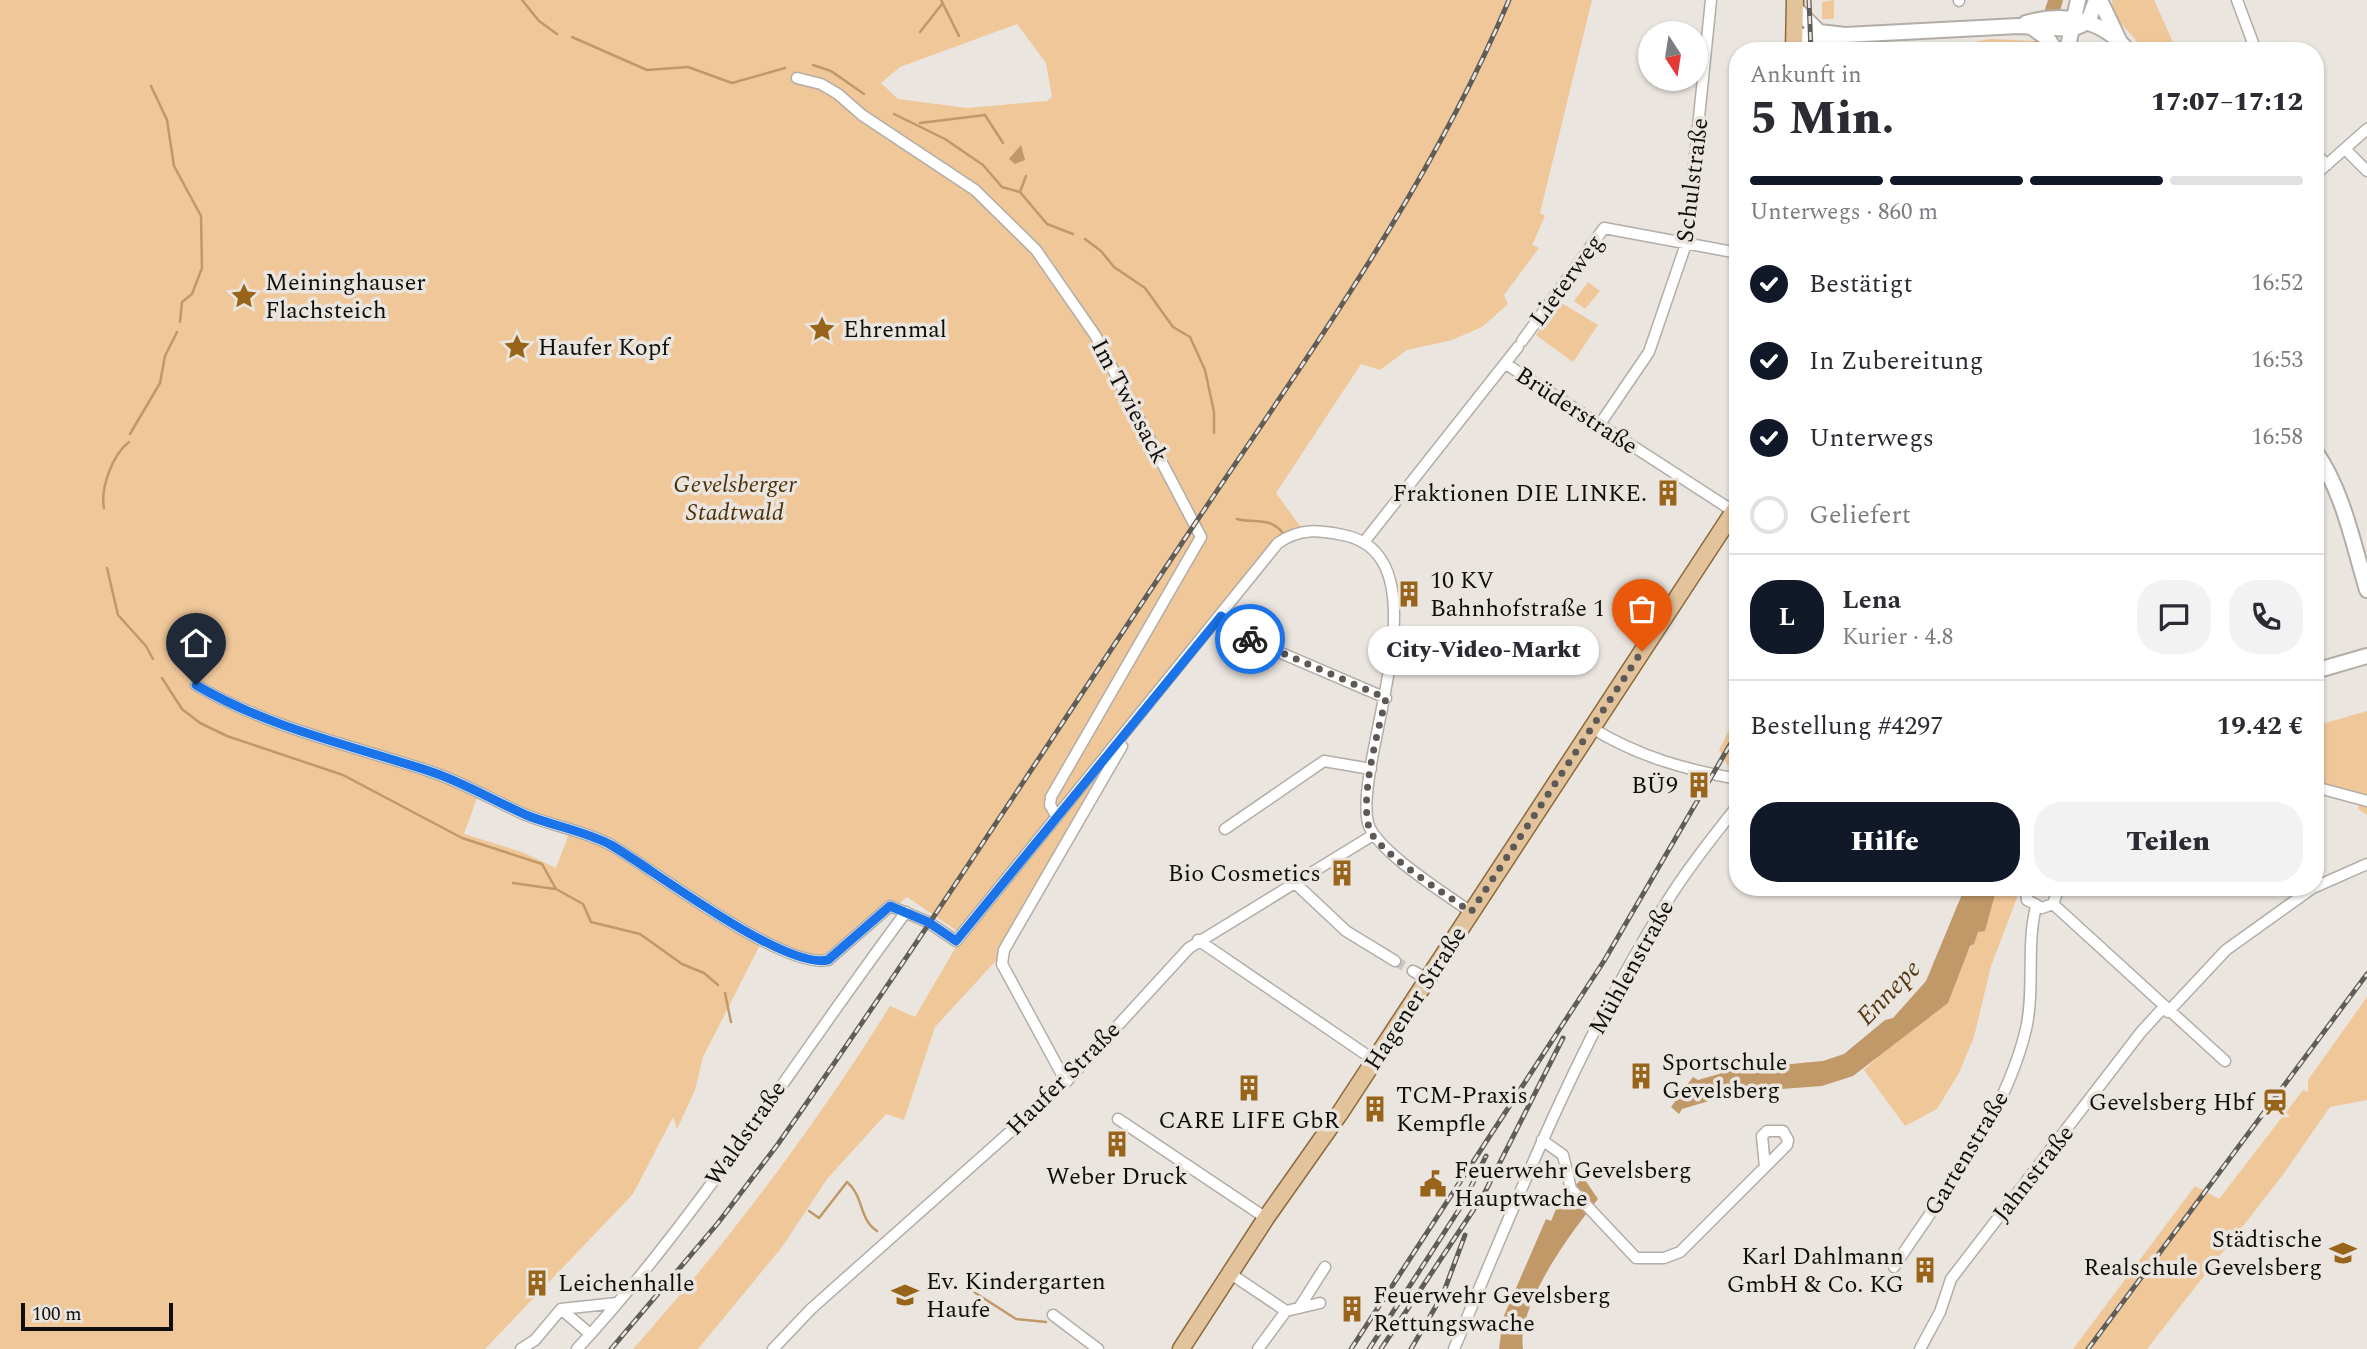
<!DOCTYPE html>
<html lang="de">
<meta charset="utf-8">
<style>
body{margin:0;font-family:Spectral,serif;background:#f2f2f3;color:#2b2b33;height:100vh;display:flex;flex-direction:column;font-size:26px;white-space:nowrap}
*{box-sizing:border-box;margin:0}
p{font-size:23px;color:#7c7c81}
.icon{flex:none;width:38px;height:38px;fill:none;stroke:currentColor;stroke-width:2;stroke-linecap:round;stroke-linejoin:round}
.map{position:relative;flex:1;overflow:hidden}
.side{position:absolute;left:1729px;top:42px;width:595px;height:854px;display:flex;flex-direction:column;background:#fff;border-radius:28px;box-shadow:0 2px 5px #0004}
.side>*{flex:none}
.needle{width:46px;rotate:168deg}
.buttons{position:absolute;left:1638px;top:21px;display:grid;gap:14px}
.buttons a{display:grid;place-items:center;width:70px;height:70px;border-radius:50%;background:#fff;box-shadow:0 2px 5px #0004;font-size:35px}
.scale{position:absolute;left:21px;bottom:18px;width:152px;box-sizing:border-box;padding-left:7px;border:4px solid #0f0e0c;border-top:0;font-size:19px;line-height:24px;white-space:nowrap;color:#0f0e0c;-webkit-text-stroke:5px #ebe5df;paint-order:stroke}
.pin{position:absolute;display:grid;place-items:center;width:60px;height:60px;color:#fff;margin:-72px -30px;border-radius:50% 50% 50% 0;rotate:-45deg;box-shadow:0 0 7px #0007}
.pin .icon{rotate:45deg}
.courier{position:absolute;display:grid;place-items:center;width:70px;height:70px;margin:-35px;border:5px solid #1a73e8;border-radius:50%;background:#fff;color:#222;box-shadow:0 2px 9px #0007}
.bubble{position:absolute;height:49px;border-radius:24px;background:#fff;box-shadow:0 2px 5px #0004;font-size:23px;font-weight:800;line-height:49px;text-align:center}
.summary em{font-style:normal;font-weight:800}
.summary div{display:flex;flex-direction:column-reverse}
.summary{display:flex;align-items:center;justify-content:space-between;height:119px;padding:0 21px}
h1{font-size:46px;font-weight:800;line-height:52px}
.bar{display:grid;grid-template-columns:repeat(4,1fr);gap:10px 7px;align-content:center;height:84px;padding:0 21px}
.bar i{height:9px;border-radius:5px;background:#e1e1e2}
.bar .current{background:#111827}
.bar p{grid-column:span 4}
.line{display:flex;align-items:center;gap:18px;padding:0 21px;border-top:2px solid #e1e1e2}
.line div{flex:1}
.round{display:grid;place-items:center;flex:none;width:74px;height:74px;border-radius:28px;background:#f2f2f3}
ol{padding:0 21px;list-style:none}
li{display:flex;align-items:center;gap:21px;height:77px}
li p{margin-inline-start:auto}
li .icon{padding:7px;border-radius:50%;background:#111827;color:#fff;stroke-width:4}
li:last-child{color:#7c7c81}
li i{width:38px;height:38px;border:4px solid #e1e1e2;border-radius:50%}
.primary-button{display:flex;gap:14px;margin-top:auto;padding:14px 21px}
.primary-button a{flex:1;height:80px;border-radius:28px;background:#111827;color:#fff;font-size:28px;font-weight:800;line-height:80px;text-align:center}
.primary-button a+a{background:#f2f2f3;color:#2b2b33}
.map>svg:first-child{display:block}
</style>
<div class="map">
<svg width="2367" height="1349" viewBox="0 0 2367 1349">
<rect width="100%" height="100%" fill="#ebe5df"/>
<path fill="#efc799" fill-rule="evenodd" d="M0 0H1592L1540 213 1545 216 1532 245 1539 248 1504 295 1508 304 1482 327 1452 340 1407 350 1380 370 1361 364 1276 493 1303 530 1289 536 1136 721 1003 953 935 1027 904 1120 886 1114 827 1179 782 1247 698 1349H633C729 1241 814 1128 890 1006L915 1017 963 935 907 897 830 962 816 960 763 939 703 1057 695 1090 677 1129 673 1117 633 1194 485 1349H0ZM1017 24 1046 63 1052 97 1047 101 967 108 898 99 881 83 900 67ZM478 795 569 834 556 868 522 852 464 834Z
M1834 0V19H1822V2Z
M2112 0H2154L2177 51H2142C2134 31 2112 23 2112 0Z
M1990 39 2035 41 2032 51H1868L1960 45Z
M1588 282 1600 291 1585 309 1574 301Z
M1560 302 1598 325 1573 362 1536 335Z
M2367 711V815L2358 809 2362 794 2315 782V726Z
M1738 712V767L1728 766 1719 750Z
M1997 887H2021L1991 966 1974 1037 1959 1073 1937 1109 1905 1126 1864 1070C1892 1046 1968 963 1978 932L1985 930Z
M2367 997V1100L2330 1107 2282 1176 2147 1349H2073L2195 1186 2219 1199 2303 1090 2308 1092V1080Z"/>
<path fill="#c19868" d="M2048 0H2063L2049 51H2032Z
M1021 145 1025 160 1015 164 1009 159Z
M1965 887H1997L1985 931 1978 932 1974 944 1970 946 1948 1003 1853 1076 1822 1086 1739 1092 1682 1109 1679 1114 1671 1107 1693 1077 1698 1080 1736 1069 1823 1061 1844 1054 1885 1020 1893 1018 1926 981Z
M1583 1177 1598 1199C1572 1231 1516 1306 1523 1349H1499L1503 1318 1546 1219 1551 1221 1557 1207Z"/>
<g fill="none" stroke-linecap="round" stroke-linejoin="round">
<path stroke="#c19868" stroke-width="2.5" d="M522 0 539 21 557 34
M941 0 959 36
M920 32 942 4
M572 37 647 70 688 67 732 83 785 68
M813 65 831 71 864 94
M151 86 167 120 174 166 201 216 202 268 192 294 182 302 180 322
M894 114 945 139 983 165 1002 187 1020 192 1047 224 1073 234
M920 123 985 115 1003 143
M1020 192 1026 176
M1085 239 1101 251 1114 267 1145 288 1173 327 1190 337 1205 370 1214 412V433
M130 434 160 383 165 356 177 332
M104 508C100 488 113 454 129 442
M1237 519C1255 524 1269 516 1283 533
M107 568 118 615 146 646 153 659
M162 678 182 709 200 723 227 736 343 775 462 838 542 864 556 889 583 904 591 922 640 934 682 964 704 973 718 985
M513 883 555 889
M725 993 731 1022
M809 1211 819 1218 847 1182C864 1196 859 1220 877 1231
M974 1292 1016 1319 1046 1322"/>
<path stroke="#cac5bf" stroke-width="10" stroke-dasharray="10 5" stroke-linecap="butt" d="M1395 961 1413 971"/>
<g stroke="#b2ada7" stroke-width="13">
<path id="street" d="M1959 0V1
M2237 0 2256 51
M797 78 821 84 838 94 862 115 975 190 1036 250 1095 335 1201 537 1051 797 1050 805 1057 817
M2345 149 2367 171
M2315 153 2327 165
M2315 175 2367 129
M1522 341 1604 228 1738 253
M1506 364 1733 511
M1600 424 1649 352 1686 244 1711 0
M1364 542 1518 347
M1221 616 1253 641 1386 698
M196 685C269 728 350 745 429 771 463 782 494 801 526 815 553 826 585 831 611 845 654 870 784 970 828 960L890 906 928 922 956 941 1278 543C1300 528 1318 530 1343 535 1450 556 1353 760 1368 823 1375 850 1447 895 1471 912
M1592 728C1637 756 1686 770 1738 779
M2315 787 2367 801
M1225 829 1324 761 1371 769
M1295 883 1346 931 1395 961
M2026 887 2027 900 2042 908 2053 904 2059 887
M2315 887 2367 864
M2053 904 2225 1061
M1198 940 1374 1060
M1413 971 1427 979
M2168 1012 2226 950 2314 887
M1066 1082 1002 964 1004 950 1122 746
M1118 1119 1266 1218
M1542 1140 1563 1155 1571 1189 1636 1258H1664L1680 1252 1787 1145 1788 1140 1783 1131H1767L1762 1136 1765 1167
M1894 1267C1943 1192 2005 1118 2026 1029 2035 989 2026 945 2036 907
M1231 1274 1286 1311
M1299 1308 1325 1267
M561 1309 590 1334
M1053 1315 1098 1349
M521 1349 535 1340 561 1309 617 1303
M577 1349C698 1218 798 1056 906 912
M773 1349 811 1309 1066 1082 1189 948 1373 835
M1258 1349 1286 1311 1320 1303
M1454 1349C1517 1199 1577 1047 1663 908 1685 872 1712 838 1738 805
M1920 1349 1940 1312 1951 1279 2141 1032 2163 1008"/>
</g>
<g stroke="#b2ada7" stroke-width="18">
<path id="secondary" d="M2100 0 2119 40
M1795 8 1819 32
M2026 23C2063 12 2103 19 2128 51
M2034 29 2048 39 2056 51
M1794 38 1819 32 1845 35 2018 26 2072 29 2088 22 2096 0
M1796 39 1820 43 1844 36
M2067 51 2078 0
M2315 451C2343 491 2353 543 2367 590
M2315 671 2367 656"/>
</g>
<g stroke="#8d6a3e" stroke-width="19">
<path id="primary" d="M1794 51 1795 0
M1181 1349 1266 1218 1340 1113 1738 505"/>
</g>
<use href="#street" stroke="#fff" stroke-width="10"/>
<use href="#secondary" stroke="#fff" stroke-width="14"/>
<use href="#primary" stroke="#e3c39b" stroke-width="16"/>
<g stroke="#605d59" stroke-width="5">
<path id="rail" d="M1809 0 1811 51
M611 1349 718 1223 778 1144C918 945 1050 740 1186 537 1302 363 1427 194 1509 0
M1351 1349 1604 961 1738 731
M1369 1349 1462 1205 1486 1156
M1381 1349 1484 1194 1563 1038
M1411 1349 1443 1294 1465 1235
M2088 1349 2367 974"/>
</g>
<use href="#rail" stroke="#ebe5df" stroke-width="2.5" stroke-dasharray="8" stroke-linecap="butt"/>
</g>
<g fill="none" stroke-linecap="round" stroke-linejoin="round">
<path stroke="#5c5956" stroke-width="7" stroke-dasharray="0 12.6" d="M1250 639 1386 698C1379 728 1355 810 1373 836 1391 860 1445 894 1471 912L1642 651"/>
<path stroke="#1a73e8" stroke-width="9" d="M196 685C269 728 350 745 429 771 463 782 494 801 526 815 553 826 585 831 611 845 654 870 784 970 828 960L890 906 928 922 956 941 1221 616 1250 639"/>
</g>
<defs>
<g id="sight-bare" transform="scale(2.1)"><path d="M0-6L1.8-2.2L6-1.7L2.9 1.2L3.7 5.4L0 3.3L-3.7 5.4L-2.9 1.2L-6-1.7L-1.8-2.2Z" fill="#976419" stroke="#ebe5df" stroke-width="2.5" paint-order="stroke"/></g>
<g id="building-bare" transform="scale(2.1)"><path d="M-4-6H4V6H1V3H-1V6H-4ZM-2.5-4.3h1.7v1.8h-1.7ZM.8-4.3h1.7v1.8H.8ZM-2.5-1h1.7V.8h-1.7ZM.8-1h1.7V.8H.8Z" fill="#976419" stroke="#ebe5df" stroke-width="2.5" paint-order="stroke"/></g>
<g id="station-bare" transform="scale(2.1)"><path d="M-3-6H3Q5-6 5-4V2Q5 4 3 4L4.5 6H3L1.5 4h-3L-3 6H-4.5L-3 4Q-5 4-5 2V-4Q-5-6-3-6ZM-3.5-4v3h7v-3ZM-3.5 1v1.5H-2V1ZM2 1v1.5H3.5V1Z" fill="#976419" stroke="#ebe5df" stroke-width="2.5" paint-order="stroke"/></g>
<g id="civic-bare" transform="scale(2.1)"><path d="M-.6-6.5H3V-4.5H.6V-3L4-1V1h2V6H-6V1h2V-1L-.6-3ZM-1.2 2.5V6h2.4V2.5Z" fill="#976419" stroke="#ebe5df" stroke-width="2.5" paint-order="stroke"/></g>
<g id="school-bare" transform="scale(2.1)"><path d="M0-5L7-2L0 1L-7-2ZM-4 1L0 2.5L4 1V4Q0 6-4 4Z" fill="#976419" stroke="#ebe5df" stroke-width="2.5" paint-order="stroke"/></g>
</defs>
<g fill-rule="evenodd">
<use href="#sight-bare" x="244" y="296"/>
<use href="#sight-bare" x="822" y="329"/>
<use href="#sight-bare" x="517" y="347"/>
<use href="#building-bare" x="1668" y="493"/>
<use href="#building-bare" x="1409" y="594"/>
<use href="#building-bare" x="1699" y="785"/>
<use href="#building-bare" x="1342" y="873"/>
<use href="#building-bare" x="1641" y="1076"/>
<use href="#building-bare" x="1249" y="1088"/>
<use href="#station-bare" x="2275" y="1102"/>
<use href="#building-bare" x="1375" y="1109"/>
<use href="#building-bare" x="1117" y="1144"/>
<use href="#civic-bare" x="1433" y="1184"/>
<use href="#school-bare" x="2343" y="1253"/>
<use href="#building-bare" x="1925" y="1270"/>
<use href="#building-bare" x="537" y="1283"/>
<use href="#school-bare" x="905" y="1295"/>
<use href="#building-bare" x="1352" y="1309"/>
</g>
<g text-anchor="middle" stroke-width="7" stroke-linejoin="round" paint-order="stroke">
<g font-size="24" fill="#0f0e0c" stroke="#ebe5df">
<text transform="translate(1692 180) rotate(-83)" y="8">Schulstraße</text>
<text transform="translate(1566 280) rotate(-54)" y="8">Lieterweg</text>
<text transform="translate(1130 401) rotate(62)" y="8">Im Twiesack</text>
<text transform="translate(1577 410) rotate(33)" y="8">Brüderstraße</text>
<text transform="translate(1631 967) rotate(-61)" y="8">Mühlenstraße</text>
<text transform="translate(1415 998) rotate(-57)" y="8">Hagener Straße</text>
<text transform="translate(1063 1078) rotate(-45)" y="8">Haufer Straße</text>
<text transform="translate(745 1133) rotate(-55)" y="8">Waldstraße</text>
<text transform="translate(1966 1153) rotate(-59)" y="8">Gartenstraße</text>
<text transform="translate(2033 1173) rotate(-52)" y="8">Jahnstraße</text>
</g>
<g font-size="24" fill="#0f0e0c" stroke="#ebe5df" text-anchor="start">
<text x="265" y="290">Meininghauser<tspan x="265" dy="28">Flachsteich</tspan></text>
<text x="843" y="337">Ehrenmal</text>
<text x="538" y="355">Haufer Kopf</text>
<text x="1647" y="501" text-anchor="end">Fraktionen DIE LINKE.</text>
<text x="1430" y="588">10 KV<tspan x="1430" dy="28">Bahnhofstraße 1</tspan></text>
<text x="1678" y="793" text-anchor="end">BÜ9</text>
<text x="1321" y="881" text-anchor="end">Bio Cosmetics</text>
<text x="1662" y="1070">Sportschule<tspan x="1662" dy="28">Gevelsberg</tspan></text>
<text x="1396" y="1103">TCM-Praxis<tspan x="1396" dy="28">Kempfle</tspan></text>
<text x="2254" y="1110" text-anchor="end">Gevelsberg Hbf</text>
<text x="1249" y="1128" text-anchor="middle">CARE LIFE GbR</text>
<text x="1454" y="1178">Feuerwehr Gevelsberg<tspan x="1454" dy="28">Hauptwache</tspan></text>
<text x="1117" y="1184" text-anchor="middle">Weber Druck</text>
<text x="2322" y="1247" text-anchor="end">Städtische<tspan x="2322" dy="28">Realschule Gevelsberg</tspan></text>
<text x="1904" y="1264" text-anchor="end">Karl Dahlmann<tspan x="1904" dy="28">GmbH &amp; Co. KG</tspan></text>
<text x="926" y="1289">Ev. Kindergarten<tspan x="926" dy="28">Haufe</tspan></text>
<text x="558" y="1291">Leichenhalle</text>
<text x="1373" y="1303">Feuerwehr Gevelsberg<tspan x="1373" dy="28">Rettungswache</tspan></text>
</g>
<g font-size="24" font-style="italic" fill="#4c3008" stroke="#ebe5df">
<text x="735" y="492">Gevelsberger<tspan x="735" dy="28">Stadtwald</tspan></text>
</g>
<g font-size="26" font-style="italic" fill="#553812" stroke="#ebe5df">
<text transform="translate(1888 992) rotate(-46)" y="9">Ennepe</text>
</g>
</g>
</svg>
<div class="buttons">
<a><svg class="needle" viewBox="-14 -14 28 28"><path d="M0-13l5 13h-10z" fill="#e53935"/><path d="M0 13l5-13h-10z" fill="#7c7c81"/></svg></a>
</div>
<div class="scale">100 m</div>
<div class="pin" style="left:1642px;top:651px;background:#ea580c"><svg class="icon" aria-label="bag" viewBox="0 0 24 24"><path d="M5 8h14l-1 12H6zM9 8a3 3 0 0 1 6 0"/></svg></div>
<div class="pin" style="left:196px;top:685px;background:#1f2937"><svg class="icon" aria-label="home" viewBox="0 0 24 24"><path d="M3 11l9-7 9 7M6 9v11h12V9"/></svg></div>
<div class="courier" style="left:1250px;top:639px"><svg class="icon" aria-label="bike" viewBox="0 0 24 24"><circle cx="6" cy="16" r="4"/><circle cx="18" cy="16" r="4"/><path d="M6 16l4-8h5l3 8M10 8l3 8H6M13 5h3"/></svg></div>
<div class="bubble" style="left:1368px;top:626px;width:231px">City-Video-Markt</div>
<section class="side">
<div class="summary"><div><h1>5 Min.</h1><p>Ankunft in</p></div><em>17:07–17:12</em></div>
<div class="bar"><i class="current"></i><i class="current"></i><i class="current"></i><i></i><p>Unterwegs · 860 m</p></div>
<ol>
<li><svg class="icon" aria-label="check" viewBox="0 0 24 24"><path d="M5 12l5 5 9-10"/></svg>Bestätigt<p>16:52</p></li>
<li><svg class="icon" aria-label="check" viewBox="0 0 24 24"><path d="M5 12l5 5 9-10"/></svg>In Zubereitung<p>16:53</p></li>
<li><svg class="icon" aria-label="check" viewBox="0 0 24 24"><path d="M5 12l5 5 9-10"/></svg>Unterwegs<p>16:58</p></li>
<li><i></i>Geliefert</li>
</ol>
<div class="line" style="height:126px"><b class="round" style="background:#111827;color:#fff">L</b><div><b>Lena</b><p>Kurier · 4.8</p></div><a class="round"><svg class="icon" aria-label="chat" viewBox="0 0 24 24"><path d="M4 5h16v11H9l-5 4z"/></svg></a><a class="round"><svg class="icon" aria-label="phone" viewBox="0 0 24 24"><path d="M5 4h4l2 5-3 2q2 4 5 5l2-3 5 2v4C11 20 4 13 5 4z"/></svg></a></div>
<div class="line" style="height:91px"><div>Bestellung #4297</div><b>19.42 €</b></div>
<div class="primary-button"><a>Hilfe</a><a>Teilen</a></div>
</section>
</div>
